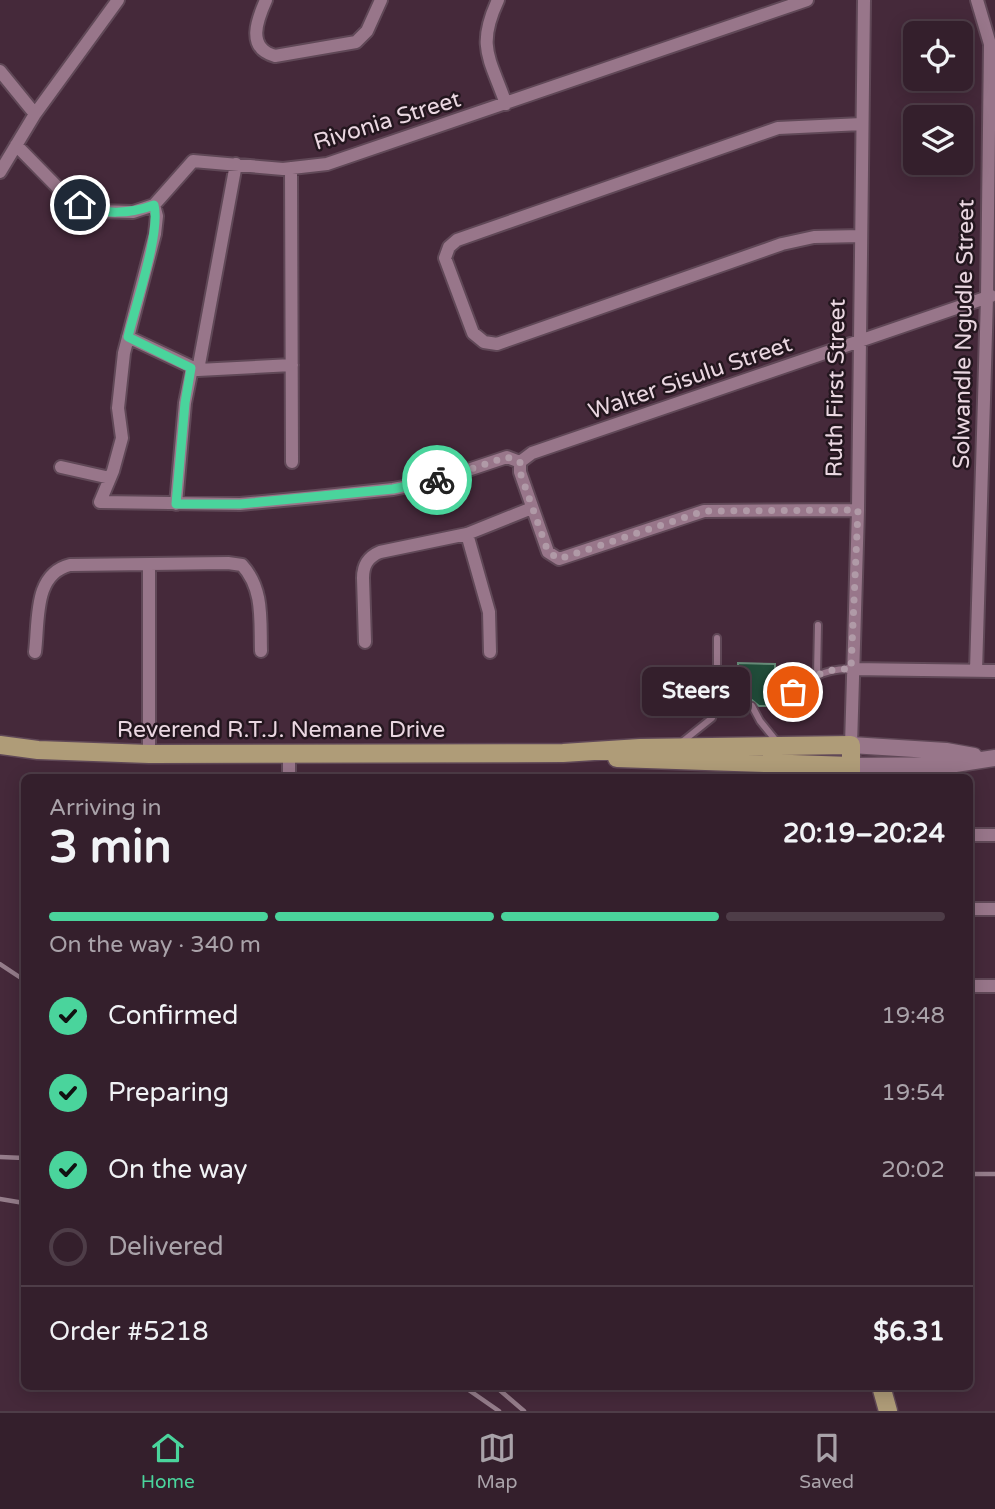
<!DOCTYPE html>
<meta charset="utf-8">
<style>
body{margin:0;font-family:"Varela Round",sans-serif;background:#3f2c38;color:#f1f3f6;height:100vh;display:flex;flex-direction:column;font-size:26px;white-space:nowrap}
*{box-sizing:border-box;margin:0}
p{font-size:23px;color:#a9a2a9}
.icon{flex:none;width:38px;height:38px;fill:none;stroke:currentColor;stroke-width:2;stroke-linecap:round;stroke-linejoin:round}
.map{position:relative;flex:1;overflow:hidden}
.details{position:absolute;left:21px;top:774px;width:952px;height:616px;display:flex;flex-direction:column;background:#341f2c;border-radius:10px;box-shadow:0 4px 18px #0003,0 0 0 2px #4e3d48}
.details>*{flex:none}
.tools{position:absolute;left:903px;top:21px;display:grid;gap:14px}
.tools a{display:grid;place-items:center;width:70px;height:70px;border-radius:10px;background:#341f2c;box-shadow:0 4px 18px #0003,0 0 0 2px #4e3d48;font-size:35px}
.pin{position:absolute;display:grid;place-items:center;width:60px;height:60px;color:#fff;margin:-30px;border:4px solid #fff;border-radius:50%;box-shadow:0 2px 7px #0007}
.courier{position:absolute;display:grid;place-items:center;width:70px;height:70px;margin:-35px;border:5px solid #4ad49c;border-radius:50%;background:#fff;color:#222;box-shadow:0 2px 9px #0007}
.bubble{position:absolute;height:49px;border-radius:10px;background:#341f2c;box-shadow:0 4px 18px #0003,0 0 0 2px #4e3d48;font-size:23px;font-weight:700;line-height:49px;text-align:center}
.overview em{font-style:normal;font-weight:700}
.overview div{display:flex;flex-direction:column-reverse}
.overview{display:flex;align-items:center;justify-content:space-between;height:119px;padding:0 28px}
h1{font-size:46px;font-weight:700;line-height:52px}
.bar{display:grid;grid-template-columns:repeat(4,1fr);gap:10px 7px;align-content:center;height:84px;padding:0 28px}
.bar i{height:9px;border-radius:5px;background:#4e3d48}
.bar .on{background:#4ad49c}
.bar p{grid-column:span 4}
.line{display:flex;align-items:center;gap:18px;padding:0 28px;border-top:2px solid #4e3d48}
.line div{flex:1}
ol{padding:0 28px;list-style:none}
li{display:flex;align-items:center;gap:21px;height:77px}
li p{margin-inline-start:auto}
li .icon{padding:7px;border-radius:50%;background:#4ad49c;color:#111;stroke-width:4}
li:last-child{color:#a9a2a9}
li i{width:38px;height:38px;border:4px solid #4e3d48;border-radius:50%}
.tab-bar{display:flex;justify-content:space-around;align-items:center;height:98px;border-top:2px solid #4e3d48;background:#341f2c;font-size:19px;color:#a9a2a9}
.tab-bar a{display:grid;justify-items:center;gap:4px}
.tab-bar .on{color:#4ad49c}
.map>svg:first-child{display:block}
</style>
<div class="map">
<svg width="995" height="1411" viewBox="0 0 995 1411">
<rect width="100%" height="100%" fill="#45293a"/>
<path fill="#214d3a" stroke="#668b78" stroke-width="2" d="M738 663 775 664V690H786L780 698 786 706H759L752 700 746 706H730L733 700 727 695V690H738Z"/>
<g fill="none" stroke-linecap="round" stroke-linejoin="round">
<g stroke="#604857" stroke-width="10">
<path id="lane" d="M817 675 818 625
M786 698C807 680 823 668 851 669
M717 701V638
M752 706 760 721 777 742
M682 742 712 718 717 701H727"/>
</g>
<g stroke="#604857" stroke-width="16">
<path id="street" d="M266 0C257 20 246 48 275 56L356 42 367 31 381 0
M498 0C476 47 490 58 506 104
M0 71 35 114 0 172
M35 114 118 0
M16 145 69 199 96 211 133 212 154 205 193 161 283 169 327 164 807 0
M291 168 292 462
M154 205 157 216 155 234 124 353 118 408 122 438 113 471 100 502 240 504 316 497 393 489 435 481 507 457 520 462
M861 236 814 237 782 244 497 344 484 342 473 333 445 258 449 247 457 240 778 128 862 124
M128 337 198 370 292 365
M198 370 236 164
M520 462 532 453 991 296
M520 462V472L548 552 559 559 704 511 858 510
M61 467 110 478
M176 504 185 403 192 368
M467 534 489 612 490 652
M365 642 363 578C363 565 368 557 380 552L467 534 532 508
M35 652C39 621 33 574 70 565L228 563 242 565C264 589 260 620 261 651
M851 669 995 671
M976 671 987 298 990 44 977 0
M851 745 858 510 864 0
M149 754V565
M289 777V752
M970 835H995
M970 909H995
M970 986H995"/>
</g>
<g stroke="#604857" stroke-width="19">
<path id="secondary" d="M851 745 946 751 974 756
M851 766 949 765 995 758"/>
</g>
<g stroke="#604857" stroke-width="21">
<path id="primary" d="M0 745 38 750 149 754 563 753 640 748 851 745V777
M617 758 851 766
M881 1386 888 1411"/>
</g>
<use href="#lane" stroke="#98768a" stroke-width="6"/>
<use href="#street" stroke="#98768a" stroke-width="12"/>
<use href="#secondary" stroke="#98768a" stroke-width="16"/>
<use href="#primary" stroke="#af9c78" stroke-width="18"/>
<path stroke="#957d8b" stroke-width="4.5" d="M0 964 24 980
M0 1157 24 1158
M970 1174H995
M0 1199 24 1203
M463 1386 499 1411
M495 1386 524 1411"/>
</g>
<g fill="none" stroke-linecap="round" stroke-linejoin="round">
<path stroke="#b09aa7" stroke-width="7" stroke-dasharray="0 12.6" d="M437 480 507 457 520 462V472L548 552 559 559 704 511 858 510 851 669C827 668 811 676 793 692"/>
<path stroke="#4ad49c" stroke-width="9" d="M80 205C103 215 130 214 154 205 161 232 135 306 128 337L191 368 185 403 176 504H240L393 489 437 480"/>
</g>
<g text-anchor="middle" stroke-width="5" stroke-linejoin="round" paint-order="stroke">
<g font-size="23" fill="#ead7e1" stroke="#23161e">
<text transform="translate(387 120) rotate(-17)" y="8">Rivonia Street</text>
<text transform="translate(963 334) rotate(-89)" y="8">Solwandle Ngudle Street</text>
<text transform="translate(690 377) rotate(-19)" y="8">Walter Sisulu Street</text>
<text transform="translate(835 388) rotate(-89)" y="8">Ruth First Street</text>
<text x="281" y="737">Reverend R.T.J. Nemane Drive</text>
</g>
</g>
</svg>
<div class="tools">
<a><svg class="icon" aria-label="locate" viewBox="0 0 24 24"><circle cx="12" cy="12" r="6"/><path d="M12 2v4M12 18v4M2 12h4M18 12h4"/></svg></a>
<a><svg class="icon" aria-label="layers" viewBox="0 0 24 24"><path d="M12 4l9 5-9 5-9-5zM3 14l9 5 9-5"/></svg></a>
</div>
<div class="pin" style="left:793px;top:692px;background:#ea580c"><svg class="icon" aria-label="bag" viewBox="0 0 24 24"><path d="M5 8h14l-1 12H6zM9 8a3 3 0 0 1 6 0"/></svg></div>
<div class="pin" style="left:80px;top:205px;background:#1f2937"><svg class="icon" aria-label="home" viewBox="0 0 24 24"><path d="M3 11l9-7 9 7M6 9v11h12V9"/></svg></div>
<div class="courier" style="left:437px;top:480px"><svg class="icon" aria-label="bike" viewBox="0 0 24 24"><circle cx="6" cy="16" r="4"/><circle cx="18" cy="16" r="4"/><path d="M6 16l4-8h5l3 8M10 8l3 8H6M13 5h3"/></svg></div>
<div class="bubble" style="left:642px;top:667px;width:108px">Steers</div>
<section class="details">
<div class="overview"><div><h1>3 min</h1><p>Arriving in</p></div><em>20:19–20:24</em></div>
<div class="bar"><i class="on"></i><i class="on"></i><i class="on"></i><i></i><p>On the way · 340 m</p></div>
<ol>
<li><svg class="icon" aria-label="check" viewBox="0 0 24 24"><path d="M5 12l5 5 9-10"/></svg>Confirmed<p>19:48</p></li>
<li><svg class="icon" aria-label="check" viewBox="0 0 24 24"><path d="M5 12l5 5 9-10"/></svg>Preparing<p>19:54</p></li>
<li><svg class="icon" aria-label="check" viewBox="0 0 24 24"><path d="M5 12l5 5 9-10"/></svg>On the way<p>20:02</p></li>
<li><i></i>Delivered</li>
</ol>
<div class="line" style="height:91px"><div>Order #5218</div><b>$6.31</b></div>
</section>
</div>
<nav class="tab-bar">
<a class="on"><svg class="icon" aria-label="home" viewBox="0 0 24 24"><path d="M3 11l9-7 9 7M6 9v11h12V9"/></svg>Home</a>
<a><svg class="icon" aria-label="map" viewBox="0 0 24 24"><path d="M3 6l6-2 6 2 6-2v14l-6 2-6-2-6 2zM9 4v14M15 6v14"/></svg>Map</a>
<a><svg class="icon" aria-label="saved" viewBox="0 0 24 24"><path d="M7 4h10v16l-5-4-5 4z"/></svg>Saved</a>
</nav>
